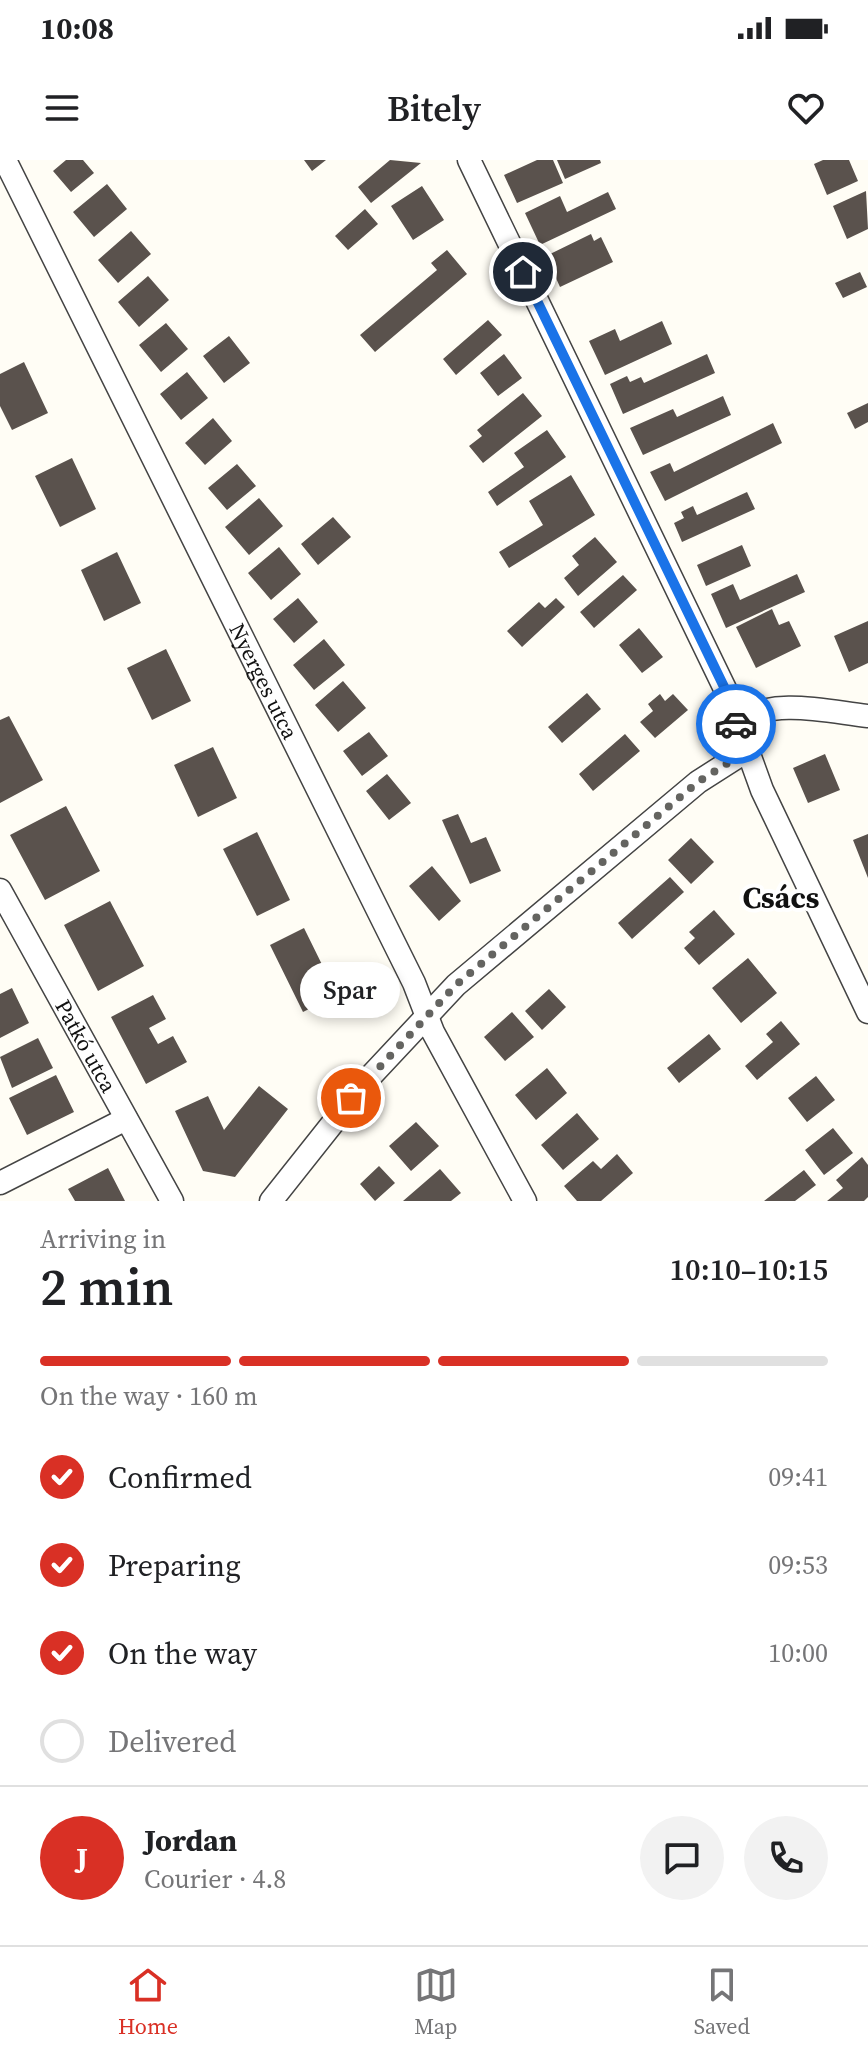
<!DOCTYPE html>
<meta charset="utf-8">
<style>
body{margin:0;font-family:"Source Serif 4",serif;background:#f2f2f2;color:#202124;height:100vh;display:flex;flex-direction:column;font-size:30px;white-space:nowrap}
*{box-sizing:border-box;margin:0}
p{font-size:26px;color:#757577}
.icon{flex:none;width:44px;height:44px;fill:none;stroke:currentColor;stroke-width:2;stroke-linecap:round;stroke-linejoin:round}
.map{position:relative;height:1041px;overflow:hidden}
.drawer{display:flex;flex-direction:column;background:#fff;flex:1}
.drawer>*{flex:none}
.pin{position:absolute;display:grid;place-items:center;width:68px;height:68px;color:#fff;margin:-34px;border:4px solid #fff;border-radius:50%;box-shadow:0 2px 8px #0007}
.courier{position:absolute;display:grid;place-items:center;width:80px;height:80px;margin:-40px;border:6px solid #1a73e8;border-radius:50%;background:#fff;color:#222;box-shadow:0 2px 10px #0007}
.bubble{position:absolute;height:56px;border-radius:28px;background:#fff;box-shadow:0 4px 12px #0003;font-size:26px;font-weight:600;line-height:56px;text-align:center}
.overview em{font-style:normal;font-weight:600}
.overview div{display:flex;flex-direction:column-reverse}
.overview{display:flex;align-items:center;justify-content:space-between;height:136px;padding:0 40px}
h1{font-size:52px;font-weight:600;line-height:60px}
.bar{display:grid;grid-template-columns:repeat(4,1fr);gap:12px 8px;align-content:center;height:96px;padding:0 40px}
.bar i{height:10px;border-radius:6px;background:#e0e0e0}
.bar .current{background:#d93025}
.bar p{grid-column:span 4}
.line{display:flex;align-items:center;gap:20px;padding:0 40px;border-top:2px solid #e0e0e0}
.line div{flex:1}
.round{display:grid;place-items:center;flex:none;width:84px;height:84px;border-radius:42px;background:#f2f2f2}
ol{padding:0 40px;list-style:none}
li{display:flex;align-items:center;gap:24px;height:88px}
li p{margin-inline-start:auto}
li .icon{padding:8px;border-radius:50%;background:#d93025;color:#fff;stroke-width:4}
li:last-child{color:#757577}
li i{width:44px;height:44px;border:4px solid #e0e0e0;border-radius:50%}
.status{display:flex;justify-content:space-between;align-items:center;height:56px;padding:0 40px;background:#fff;direction:ltr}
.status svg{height:22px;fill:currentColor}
header{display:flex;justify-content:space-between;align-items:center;height:104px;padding:0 40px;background:#fff;font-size:36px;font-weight:600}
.menu{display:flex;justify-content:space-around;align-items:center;height:112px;border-top:2px solid #e0e0e0;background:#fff;font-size:22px;color:#757577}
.menu a{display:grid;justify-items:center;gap:4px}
.menu .current{color:#d93025}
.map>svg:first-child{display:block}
</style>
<div class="status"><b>10:08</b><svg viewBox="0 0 49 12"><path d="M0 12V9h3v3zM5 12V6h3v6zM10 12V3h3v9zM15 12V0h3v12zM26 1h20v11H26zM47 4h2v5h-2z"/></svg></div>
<header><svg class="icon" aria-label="menu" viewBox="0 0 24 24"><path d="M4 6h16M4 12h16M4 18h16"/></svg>Bitely<svg class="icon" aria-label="heart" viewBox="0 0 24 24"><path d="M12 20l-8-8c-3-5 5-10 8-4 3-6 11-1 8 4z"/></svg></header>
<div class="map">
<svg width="868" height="1041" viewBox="0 0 868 1041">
<rect width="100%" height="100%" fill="#fffdf5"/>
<path fill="#5a524d" d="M66 0H83L94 13 71 32 53 11Z
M304 0H326L312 11Z
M390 0 421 3 371 43 358 27Z
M537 0H553L563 23 517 43 504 15Z
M557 0H600L601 3 565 19Z
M823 0H849L858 21 827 35 814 4Z
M107 24 127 49 94 77 73 52Z
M422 26 444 60 413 80 391 46Z
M866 31 868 69 847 79 833 46Z
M608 32 616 49 540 85 525 53 560 36 567 52Z
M365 49 378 64 348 90 335 76Z
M131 71 151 94 118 123 98 100Z
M591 74 594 81 601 77 613 102 560 127 546 96Z
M447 90 467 114 375 192 360 175 437 110 431 103Z
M860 112 867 127 843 138 835 123Z
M148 116 169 140 139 167 118 142Z
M488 160 502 175 456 215 443 199Z
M662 161 672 184 605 215 589 181 615 169 620 181Z
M166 163 188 189 161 212 139 185Z
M229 176 250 203 224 223 203 196Z
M504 194 522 218 498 236 480 213Z
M707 194 715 213 623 254 610 224 627 216 630 222 641 217 644 223Z
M24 202 48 253 12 270 0 246V214Z
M187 212 208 238 181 260 160 234Z
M523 233 542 256 483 303 469 286 482 276 477 270Z
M723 236 731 255 643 295 630 268 673 249 677 257Z
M868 243V262L855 269 847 253Z
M213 258 232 281 205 305 185 283Z
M773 263 782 283 665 341 650 312 670 303 674 312Z
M547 270 566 297 497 346 488 332 524 307 514 293Z
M72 298 96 349 60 367 35 316Z
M237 304 256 326 227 350 208 328Z
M571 315 595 355 509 408 499 392 543 365 529 341Z
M747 332 755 349 682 382 674 363 684 358 681 352 693 346 697 355Z
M259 338 283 366 249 395 225 367Z
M333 357 351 377 318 405 301 384Z
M595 377 617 402 578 436 564 418 579 405 572 396Z
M742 385 751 406 706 426 697 405Z
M279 387 301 414 271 440 248 413Z
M117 392 141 443 104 461 81 410Z
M797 414 805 432 726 468 711 434 733 424 740 440Z
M623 415 637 430 594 468 580 452Z
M298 438 318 462 294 483 273 459Z
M556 438 565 447 522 487 507 471 539 442 545 448Z
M772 449 779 465 789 461 801 486 756 508 736 467Z
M868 461V503L849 512 834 476Z
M639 468 663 497 642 513 619 485Z
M324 479 345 505 314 530 293 505Z
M166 489 191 541 152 560 127 508Z
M343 521 366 548 338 572 315 545Z
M587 533 601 549 562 583 548 567Z
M660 534 665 541 673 534 688 550 655 578 640 562 653 551 648 544Z
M9 556 43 620 0 643V560Z
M369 572 388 596 362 616 343 591Z
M625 574 640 591 593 631 579 614Z
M213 587 237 638 198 657 174 605Z
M825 594 840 630 808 643 793 608Z
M387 614 411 643 389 660 366 631Z
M66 646 100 711 45 740 10 675Z
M458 654 471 683 486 677 501 711 470 724 442 660Z
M257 672 290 740 257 756 223 689Z
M868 674V718L853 680Z
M691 678 714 702 691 724 668 700Z
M432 706 461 741 439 761 409 726Z
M670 717 684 732 632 779 618 763Z
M110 741 144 806 98 831 64 765Z
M714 750 735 774 699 805 684 788 695 778 689 772Z
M304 768 337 835 303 852 270 785Z
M748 798 777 833 741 863 712 828Z
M12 828 29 863 0 878V834Z
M549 829 566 847 542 870 525 851Z
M153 835 166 859 149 868 158 884 173 876 187 902 146 924 111 857Z
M512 852 534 877 505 901 484 877Z
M781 861 800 884 757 920 745 906 773 882 766 874Z
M709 874 721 889 679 923 667 908Z
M38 878 53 908 12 928 0 897Z
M547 908 567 933 536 960 515 935Z
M56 915 74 952 27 975 9 938Z
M816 916 835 940 807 962 788 938Z
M259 926 288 949 235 1017 203 1011 175 951 208 936 224 970Z
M577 953 599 979 563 1010 541 985Z
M416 962 439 986 411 1011 389 986Z
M833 968 853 993 824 1015 805 990Z
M617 994 633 1013 601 1041H577L564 1026 593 1001 601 1009Z
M862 997 868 1005V1037L864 1041H827L843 1028 836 1020Z
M379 1006 395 1023 375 1041 360 1024Z
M108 1008 125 1041H75L68 1029Z
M440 1009 461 1033 451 1041H403Z
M804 1010 816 1025 795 1041H764Z"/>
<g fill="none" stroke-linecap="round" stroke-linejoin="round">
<g stroke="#444" stroke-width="25">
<g id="minor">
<path id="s1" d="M5 0 414 823 433 872 525 1041"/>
<path d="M469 0 727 533 762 630 868 852"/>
<path d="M736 561C776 538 824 551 868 556"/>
<path id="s2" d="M0 730 172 1041"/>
<path d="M0 1023 126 959"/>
<path d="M271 1041 367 920 456 825 698 622 745 592"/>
</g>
</g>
<use href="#minor" stroke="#fff" stroke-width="22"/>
</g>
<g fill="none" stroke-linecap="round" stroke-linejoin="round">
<path stroke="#646461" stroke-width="8" stroke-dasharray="0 14.4" d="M351 938 456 825 698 622 745 592 736 564"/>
<path stroke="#1a73e8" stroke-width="10" d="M523 112 727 533 736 564"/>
</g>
<g text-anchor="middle" stroke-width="8" stroke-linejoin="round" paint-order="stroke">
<g font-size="22" fill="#111" stroke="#fff">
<text dy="8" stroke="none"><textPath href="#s1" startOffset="582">Nyerges utca</textPath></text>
<text dy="8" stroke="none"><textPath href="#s2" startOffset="178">Patkó utca</textPath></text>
</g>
<g font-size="30" font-weight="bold" fill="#111" stroke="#fff">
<text x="781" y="748">Csács</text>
</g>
</g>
</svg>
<div class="pin" style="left:351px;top:938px;background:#ea580c"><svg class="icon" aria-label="bag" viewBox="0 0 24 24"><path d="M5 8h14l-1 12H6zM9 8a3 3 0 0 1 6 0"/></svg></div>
<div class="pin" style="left:523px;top:112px;background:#1f2937"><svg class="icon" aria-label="home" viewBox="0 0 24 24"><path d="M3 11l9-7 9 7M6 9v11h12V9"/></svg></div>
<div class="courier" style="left:736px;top:564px"><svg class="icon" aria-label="car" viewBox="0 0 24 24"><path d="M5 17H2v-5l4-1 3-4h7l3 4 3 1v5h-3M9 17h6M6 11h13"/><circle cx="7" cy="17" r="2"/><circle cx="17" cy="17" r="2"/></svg></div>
<div class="bubble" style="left:300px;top:802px;width:100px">Spar</div>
</div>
<section class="drawer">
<div class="overview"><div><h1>2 min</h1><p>Arriving in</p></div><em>10:10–10:15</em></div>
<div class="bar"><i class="current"></i><i class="current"></i><i class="current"></i><i></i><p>On the way · 160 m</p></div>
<ol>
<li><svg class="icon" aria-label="check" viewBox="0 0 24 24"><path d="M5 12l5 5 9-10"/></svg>Confirmed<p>09:41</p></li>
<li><svg class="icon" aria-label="check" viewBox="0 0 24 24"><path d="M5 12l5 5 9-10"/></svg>Preparing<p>09:53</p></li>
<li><svg class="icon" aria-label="check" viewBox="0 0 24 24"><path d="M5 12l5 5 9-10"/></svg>On the way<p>10:00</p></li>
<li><i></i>Delivered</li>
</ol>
<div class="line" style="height:144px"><b class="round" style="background:#d93025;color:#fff">J</b><div><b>Jordan</b><p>Courier · 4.8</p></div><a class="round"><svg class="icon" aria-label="chat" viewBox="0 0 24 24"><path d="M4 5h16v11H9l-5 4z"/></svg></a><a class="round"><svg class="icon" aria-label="phone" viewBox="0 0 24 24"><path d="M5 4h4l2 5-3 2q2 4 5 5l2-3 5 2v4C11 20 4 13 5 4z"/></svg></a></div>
</section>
<nav class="menu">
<a class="current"><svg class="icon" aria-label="home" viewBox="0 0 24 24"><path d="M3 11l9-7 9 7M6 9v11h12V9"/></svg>Home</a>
<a><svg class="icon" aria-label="map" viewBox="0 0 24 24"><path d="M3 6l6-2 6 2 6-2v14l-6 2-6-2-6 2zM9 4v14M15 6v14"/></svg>Map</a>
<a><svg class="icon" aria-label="saved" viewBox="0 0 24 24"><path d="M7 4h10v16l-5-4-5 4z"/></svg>Saved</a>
</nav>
